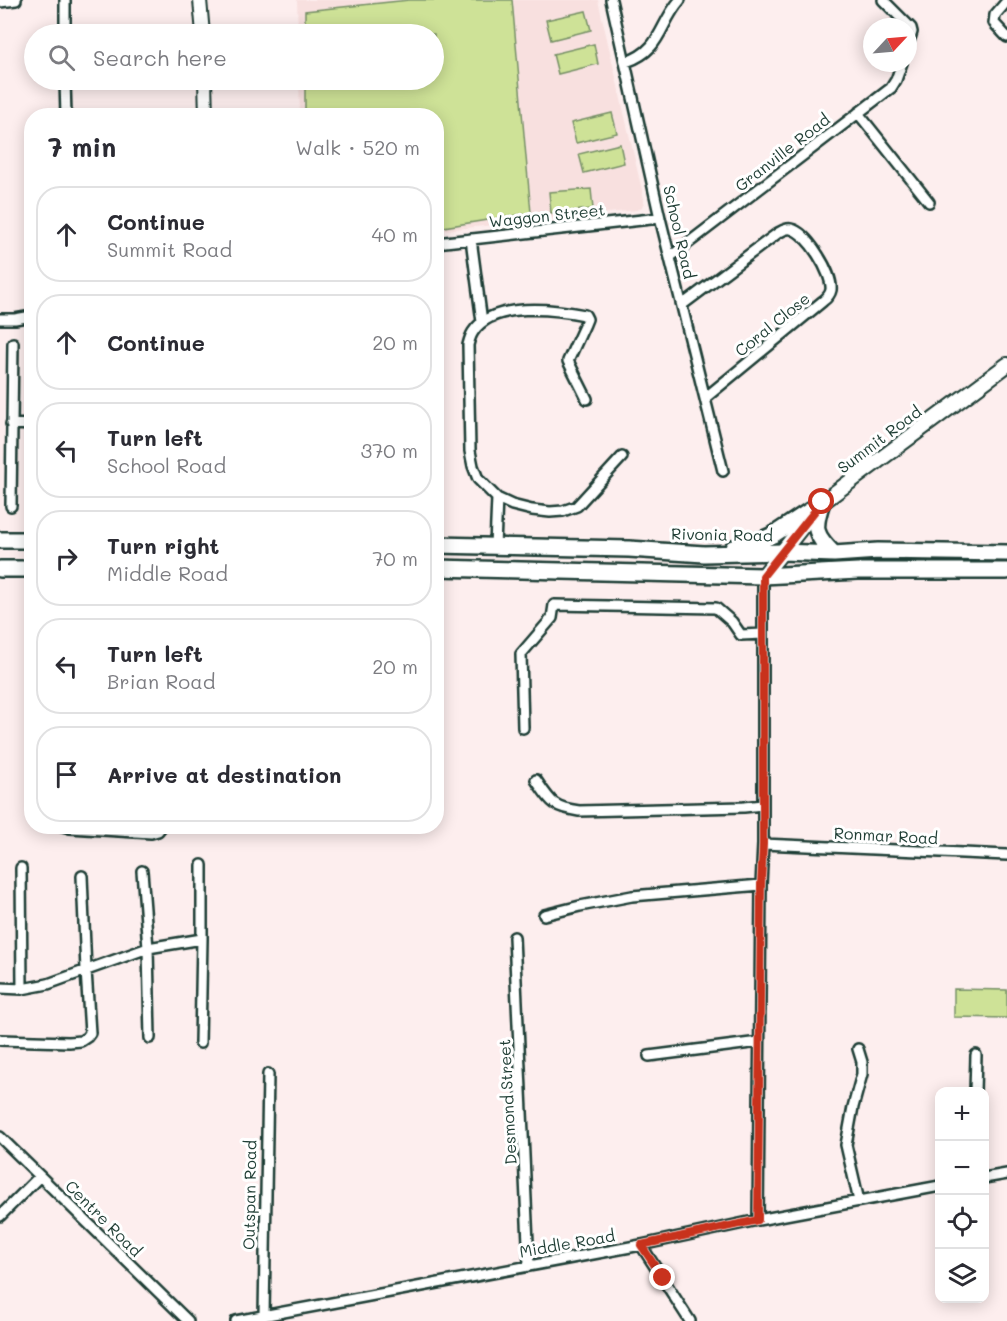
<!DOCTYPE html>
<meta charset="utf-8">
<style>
:root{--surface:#fff;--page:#f2f2f3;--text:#2b2b33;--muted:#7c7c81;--line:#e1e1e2}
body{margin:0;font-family:Mali,sans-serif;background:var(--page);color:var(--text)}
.controls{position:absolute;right:18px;bottom:18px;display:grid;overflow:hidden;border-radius:12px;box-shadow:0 3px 15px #0003}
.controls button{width:54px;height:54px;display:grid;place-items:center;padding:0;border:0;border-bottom:2px solid var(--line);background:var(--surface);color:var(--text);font:30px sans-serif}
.compass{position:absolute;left:863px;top:18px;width:54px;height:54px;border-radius:50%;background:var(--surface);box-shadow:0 3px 15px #0003;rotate:64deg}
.stop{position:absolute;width:18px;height:18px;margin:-14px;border:4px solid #c8321e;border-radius:50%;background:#fff}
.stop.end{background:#c8321e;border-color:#fff;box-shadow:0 2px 6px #0008}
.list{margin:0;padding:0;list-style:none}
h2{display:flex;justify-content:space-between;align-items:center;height:78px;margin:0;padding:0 24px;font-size:26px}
h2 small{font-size:20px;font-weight:400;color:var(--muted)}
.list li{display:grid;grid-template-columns:39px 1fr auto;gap:18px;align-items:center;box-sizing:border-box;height:96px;margin:0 12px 12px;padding:0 12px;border:2px solid var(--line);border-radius:24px}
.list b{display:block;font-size:22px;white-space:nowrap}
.list p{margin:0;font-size:20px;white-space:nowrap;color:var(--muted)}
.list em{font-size:20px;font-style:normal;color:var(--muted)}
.icon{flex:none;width:33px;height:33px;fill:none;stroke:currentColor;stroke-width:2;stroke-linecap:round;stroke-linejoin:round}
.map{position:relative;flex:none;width:1007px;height:1321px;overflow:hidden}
.search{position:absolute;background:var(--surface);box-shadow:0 3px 15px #0003;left:24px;top:24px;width:420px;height:66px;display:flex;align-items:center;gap:15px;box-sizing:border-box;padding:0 21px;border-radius:33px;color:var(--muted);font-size:22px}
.panel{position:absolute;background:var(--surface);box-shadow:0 3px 15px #0003;left:24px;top:108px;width:420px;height:726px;border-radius:24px}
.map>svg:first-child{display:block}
.built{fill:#f8e0df}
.green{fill:#cee297;stroke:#769066;stroke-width:1.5}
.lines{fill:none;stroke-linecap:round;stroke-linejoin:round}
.minor-casing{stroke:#1f3d34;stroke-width:14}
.tertiary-casing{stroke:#1f3d34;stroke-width:16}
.secondary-casing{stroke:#1f3d34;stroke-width:18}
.primary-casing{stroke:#1f3d34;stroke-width:20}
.minor{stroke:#fff;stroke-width:9}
.tertiary{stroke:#fff;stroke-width:12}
.secondary{stroke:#fff;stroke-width:14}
.primary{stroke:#fff;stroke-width:15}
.route{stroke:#c8321e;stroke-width:8}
.labels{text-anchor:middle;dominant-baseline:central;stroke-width:6;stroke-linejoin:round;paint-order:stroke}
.street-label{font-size:16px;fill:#1f3d34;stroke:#fff}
</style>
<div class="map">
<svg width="1007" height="1321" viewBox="0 0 1007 1321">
<rect width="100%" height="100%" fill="#fdeeee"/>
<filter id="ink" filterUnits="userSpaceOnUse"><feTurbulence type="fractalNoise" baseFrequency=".0167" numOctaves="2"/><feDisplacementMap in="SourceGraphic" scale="12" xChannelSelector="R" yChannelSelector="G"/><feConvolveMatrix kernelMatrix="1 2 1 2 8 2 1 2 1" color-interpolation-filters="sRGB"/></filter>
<g filter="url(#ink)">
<path class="built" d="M 297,0 L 598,0 L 644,199 L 644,203 L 641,208 L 637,210 L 437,231 L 436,116 L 300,115 L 299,80 L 434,80 L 434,34 L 298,34 Z"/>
<path class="green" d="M 409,0 L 512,0 L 531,213 L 437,228 L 436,116 L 305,115 L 305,80 L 434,80 L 434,34 L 305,34 L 305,11 Z
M 586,11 L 591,30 L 551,40 L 546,20 Z
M 594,44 L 598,64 L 558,74 L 553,54 Z
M 612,113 L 617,133 L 576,143 L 571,123 Z
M 620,144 L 624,163 L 584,173 L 579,154 Z
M 591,189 L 593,209 L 551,213 L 549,192 Z
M 954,989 L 1007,990 L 1007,1018 L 954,1017 Z"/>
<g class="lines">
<g class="minor-casing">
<path id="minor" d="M 65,0 L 65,34
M 611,0 L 660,218 L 723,471
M 883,0 L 911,28 L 912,32 L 908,45
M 1007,1 L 995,15 L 994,23 L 1007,37
M 0,2 L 16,0
M 626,62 C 662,50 659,24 680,0
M 65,80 L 66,116
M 858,113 L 929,202
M 471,239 L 482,322
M 436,243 L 660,218
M 670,257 L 891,88 L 896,80 L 902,63
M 682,305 L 778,233 C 782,231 786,228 791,229 C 807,232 833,274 831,290 C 830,295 827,298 823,301 L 705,398
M 0,319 L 15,319 L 32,316
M 587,399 L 568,361 L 585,324 L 587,319 L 585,315 C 555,309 493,301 473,332 C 471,335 469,341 468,345 L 470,451 L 473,466 L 478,479 L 497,498 L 512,505 L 532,510 L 550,512 L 563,511 L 577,506 L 622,457
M 11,424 L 32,425
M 11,506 L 13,343
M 495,546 L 497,498
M 523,728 L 521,654 L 552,618 L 554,605 L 716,608 L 732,622 L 741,635 L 763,634
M 536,780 C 551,802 552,807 579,811 L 744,807 L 762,805
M 63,826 L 70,828 L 151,833 L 158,831 L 162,826
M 763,844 L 1007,855
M 21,868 L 22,989
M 142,871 L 148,948 L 150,1038
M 544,915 L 580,906 L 632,896 L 761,885
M 514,937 L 529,1265
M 202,939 L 202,865
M 0,988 L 22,989 L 48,984 L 148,948 L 202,939 L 200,1043
M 0,1040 L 69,1042 L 81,1041 L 87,1037 L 90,1033 L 86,970 L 82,876
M 858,1049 L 862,1062 L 862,1074 L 853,1107 L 846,1145 L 859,1201
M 649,1056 L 759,1042
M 975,1092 L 976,1055
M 0,1137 L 188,1321
M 984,1178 L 1007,1174
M 0,1216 L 40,1176
M 758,1220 L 761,885 L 763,844 L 763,576
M 641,1245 L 690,1321
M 264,1315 L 268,1074
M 236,1321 L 641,1245 L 758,1220 L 940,1186"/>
</g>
<g class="tertiary-casing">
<path id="tertiary" d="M 200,0 L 203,34
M 205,80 L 206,116"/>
</g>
<g class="secondary-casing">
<path id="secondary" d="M 763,576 L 820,504 L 1007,365"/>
</g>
<g class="primary-casing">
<path id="primary" d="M 822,502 C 813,529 814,534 834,554
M 0,540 L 32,540
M 436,545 L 629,549 L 704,554 L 782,552 L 834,554 L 878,551 L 1007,553
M 733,548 L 764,539 L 773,535 L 820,504
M 436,568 L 763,576 L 858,571 L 1007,571
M 0,569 L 32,569"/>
</g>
<use href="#minor" class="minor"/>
<use href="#tertiary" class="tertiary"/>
<use href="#secondary" class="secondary"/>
<use href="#primary" class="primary"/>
</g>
</g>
<g class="lines" filter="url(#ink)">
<path class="route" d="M 663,1278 L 641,1245 L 758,1220 L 761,885 L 763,844 L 763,576 L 822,502"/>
</g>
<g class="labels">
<g class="street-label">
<text transform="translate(782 152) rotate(-38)">Granville Road</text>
<text transform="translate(547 215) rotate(-6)">Waggon Street</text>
<text transform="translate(680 232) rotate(77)">School Road</text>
<text transform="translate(772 324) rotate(-39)">Coral Close</text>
<text transform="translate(879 439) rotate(-37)">Summit Road</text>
<text transform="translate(722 534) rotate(1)">Rivonia Road</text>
<text transform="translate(886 835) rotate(3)">Ronmar Road</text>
<text transform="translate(507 1102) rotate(-93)">Desmond Street</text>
<text transform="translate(249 1195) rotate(-89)">Outspan Road</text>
<text transform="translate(104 1218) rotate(45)">Centre Road</text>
<text transform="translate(567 1243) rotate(-10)">Middle Road</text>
</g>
</g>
</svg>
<div class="controls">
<button>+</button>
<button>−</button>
<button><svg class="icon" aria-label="locate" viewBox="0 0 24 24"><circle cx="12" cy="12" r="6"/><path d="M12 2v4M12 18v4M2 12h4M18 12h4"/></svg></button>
<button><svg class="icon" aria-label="layers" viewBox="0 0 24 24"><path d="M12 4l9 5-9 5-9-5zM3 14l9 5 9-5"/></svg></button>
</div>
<svg class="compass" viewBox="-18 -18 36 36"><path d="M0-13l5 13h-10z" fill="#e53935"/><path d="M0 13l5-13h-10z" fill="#7c7c81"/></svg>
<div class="stop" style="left:822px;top:502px"></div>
<div class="stop end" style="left:663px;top:1278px"></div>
<div class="search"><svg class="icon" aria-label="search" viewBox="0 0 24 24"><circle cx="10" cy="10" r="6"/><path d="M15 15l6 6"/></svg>Search here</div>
<section class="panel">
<h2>7 min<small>Walk · 520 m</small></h2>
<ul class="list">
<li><svg class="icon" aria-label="ahead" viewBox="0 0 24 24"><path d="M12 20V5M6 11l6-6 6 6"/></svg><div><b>Continue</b><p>Summit Road</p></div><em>40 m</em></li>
<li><svg class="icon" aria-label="ahead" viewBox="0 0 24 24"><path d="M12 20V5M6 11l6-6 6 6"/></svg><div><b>Continue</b></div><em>20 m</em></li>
<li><svg class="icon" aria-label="left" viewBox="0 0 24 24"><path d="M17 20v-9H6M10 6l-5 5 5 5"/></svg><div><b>Turn left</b><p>School Road</p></div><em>370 m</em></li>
<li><svg class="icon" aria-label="right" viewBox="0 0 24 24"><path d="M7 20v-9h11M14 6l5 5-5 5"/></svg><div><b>Turn right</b><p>Middle Road</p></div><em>70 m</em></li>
<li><svg class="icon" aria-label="left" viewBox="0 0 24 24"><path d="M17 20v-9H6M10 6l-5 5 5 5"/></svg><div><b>Turn left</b><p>Brian Road</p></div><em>20 m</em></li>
<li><svg class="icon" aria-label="arrive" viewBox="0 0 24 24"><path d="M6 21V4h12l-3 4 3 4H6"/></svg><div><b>Arrive at destination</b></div></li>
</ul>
</section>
</div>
